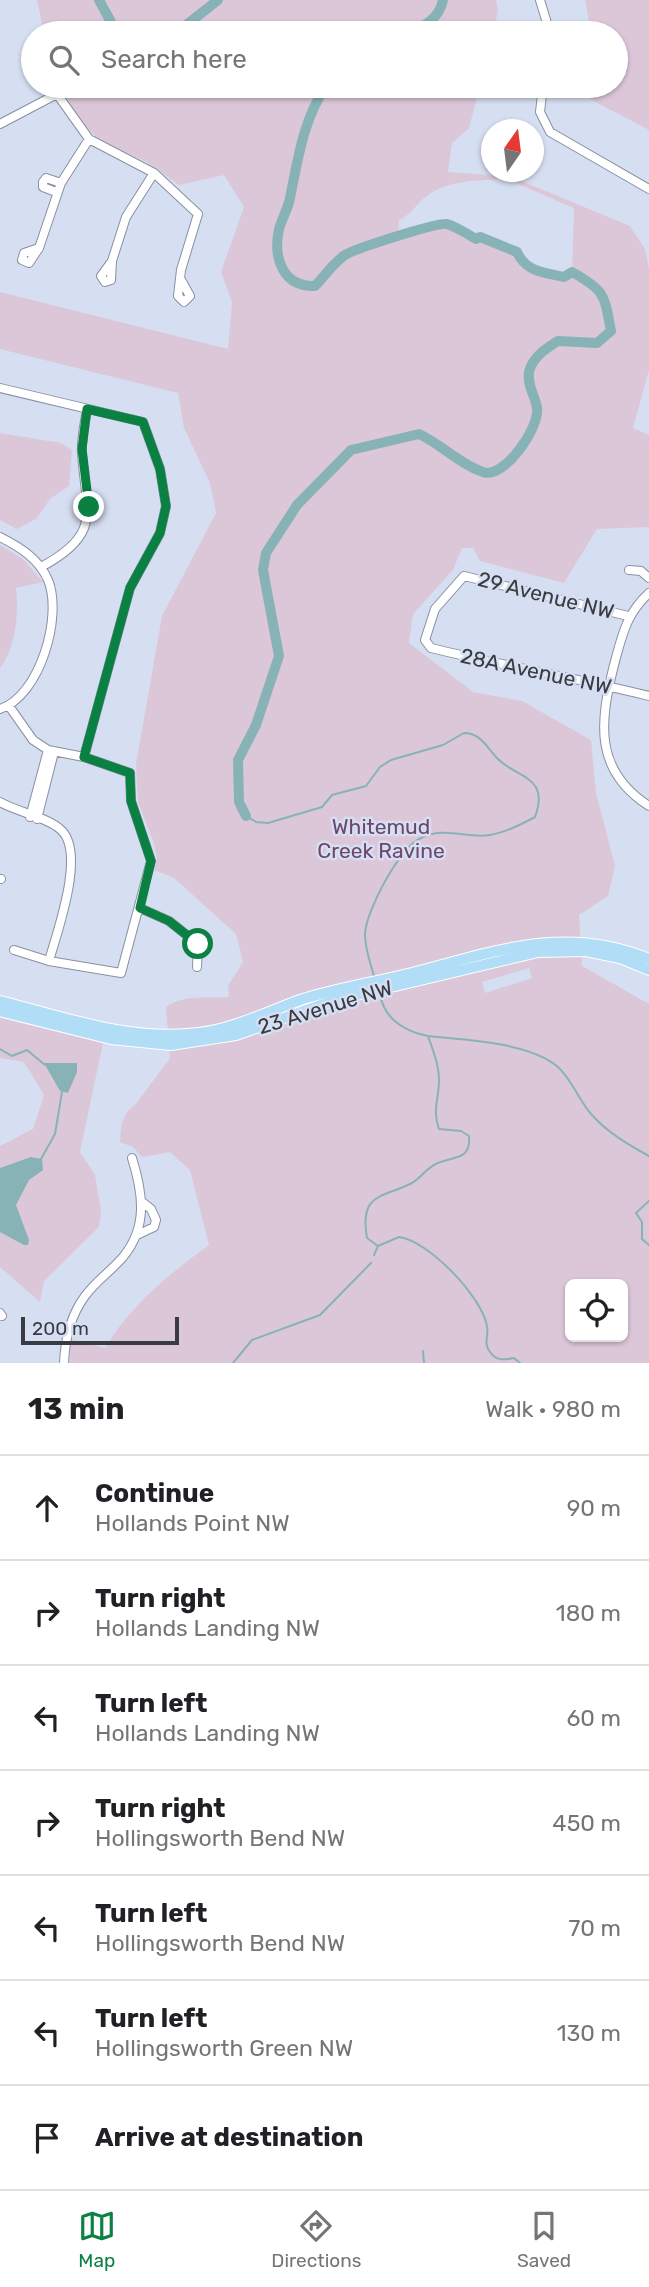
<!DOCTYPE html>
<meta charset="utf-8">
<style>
:root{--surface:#fff;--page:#f6f6f6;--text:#202124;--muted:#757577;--line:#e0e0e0;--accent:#0b8043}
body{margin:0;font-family:Rubik,sans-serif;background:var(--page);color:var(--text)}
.controls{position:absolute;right:21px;bottom:21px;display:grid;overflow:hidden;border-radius:10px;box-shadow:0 2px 5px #0004}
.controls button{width:63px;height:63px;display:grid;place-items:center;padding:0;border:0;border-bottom:2px solid var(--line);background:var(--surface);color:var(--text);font:35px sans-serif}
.compass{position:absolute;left:481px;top:119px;width:63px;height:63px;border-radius:50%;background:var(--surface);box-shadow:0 2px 5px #0004;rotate:14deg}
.scale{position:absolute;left:21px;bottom:18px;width:158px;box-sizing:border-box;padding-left:7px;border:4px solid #383b42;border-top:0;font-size:19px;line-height:24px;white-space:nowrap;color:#383b42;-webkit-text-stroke:5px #d6def2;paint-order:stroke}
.stop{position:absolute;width:21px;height:21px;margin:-16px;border:5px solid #0b8043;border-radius:50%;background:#fff}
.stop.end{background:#0b8043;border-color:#fff;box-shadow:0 2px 7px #0008}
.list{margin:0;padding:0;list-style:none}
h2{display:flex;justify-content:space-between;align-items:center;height:91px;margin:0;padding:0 28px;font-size:30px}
h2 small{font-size:23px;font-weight:400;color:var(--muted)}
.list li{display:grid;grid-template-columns:46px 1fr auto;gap:21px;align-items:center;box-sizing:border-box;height:105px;padding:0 28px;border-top:2px solid var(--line)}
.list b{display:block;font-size:26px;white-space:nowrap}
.list p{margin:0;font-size:23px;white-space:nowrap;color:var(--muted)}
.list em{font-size:23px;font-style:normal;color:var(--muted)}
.icon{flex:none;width:38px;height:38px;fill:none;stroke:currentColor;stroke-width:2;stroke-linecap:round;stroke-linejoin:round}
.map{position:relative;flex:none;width:649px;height:1363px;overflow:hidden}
.search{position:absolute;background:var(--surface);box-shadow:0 2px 5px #0004;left:21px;right:21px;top:21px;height:77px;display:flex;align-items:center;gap:18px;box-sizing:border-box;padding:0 24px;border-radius:38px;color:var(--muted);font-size:26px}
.sheet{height:826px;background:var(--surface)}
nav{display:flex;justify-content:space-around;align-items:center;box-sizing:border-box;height:98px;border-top:2px solid var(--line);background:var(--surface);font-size:19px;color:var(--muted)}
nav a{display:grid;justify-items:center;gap:4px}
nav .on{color:var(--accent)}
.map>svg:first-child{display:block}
.green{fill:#dcc7d9;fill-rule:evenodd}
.water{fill:#87b3b7}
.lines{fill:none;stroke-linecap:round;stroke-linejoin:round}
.stream{stroke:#87b3b7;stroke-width:2}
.river{stroke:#87b3b7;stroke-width:10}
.minor-casing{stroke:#8890a1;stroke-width:10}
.major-casing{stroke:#fff;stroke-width:12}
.minor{stroke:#fff;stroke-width:8}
.major{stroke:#b1ddf7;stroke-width:10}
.route{stroke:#0b8043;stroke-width:9}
.labels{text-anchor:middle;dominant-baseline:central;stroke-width:5;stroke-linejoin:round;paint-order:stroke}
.street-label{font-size:21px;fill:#383b42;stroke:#d6def2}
.park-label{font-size:21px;fill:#6e466b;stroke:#d6def2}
</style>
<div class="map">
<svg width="649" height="1363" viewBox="0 0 649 1363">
<rect width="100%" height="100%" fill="#d6def2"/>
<path class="green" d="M 37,0 L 496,0 L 498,11 L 493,33 L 44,33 Z
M 585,0 L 649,0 L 649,130 L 590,99 L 592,86 L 616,86 L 616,33 L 591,33 Z
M 61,86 L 480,86 L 469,128 L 452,143 L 448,172 L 512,177 L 630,226 L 645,249 L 649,269 L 649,370 L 633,428 L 649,435 L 649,527 L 597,529 L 564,583 L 480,561 L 473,548 L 462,548 L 453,570 L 413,614 L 409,643 L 473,692 L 522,701 L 591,740 L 596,793 L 615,866 L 608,896 L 579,915 L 582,966 L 649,1004 L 649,1363 L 70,1363 L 70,1339 L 105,1348 C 131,1305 168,1275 209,1245 L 190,1170 L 170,1152 L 142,1157 L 133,1147 L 120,1142 C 121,1126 122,1113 136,1104 L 170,1058 L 166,1007 C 184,994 207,998 229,997 L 228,986 L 243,962 L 236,934 L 174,878 L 154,870 L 157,858 L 154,843 L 138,802 L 136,764 L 162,616 L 216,513 L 210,483 L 184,428 L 178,393 L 0,349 L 0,292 L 228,349 L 232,302 L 221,272 L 244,207 L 224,175 L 179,185 L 147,162 L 101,141 L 80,122 L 64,92 L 54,88 ZM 506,179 L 574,208 L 572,272 L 564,277 C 543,272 527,272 517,252 L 480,237 L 476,238 C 433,218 440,226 398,237 L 399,220 C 413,214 415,204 427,196 C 449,179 479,181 506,179 ZM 529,968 L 532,978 L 485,993 L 482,982 ZM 570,1284 L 623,1284 L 623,1337 L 570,1337 Z
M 0,433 L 61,443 L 72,450 L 69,486 L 50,499 L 36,519 L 17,529 L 0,520 Z
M 0,545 L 23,559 L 43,582 L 16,588 C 19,614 16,647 0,668 Z
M 0,1018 L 103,1043 L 80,1152 L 95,1175 L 101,1211 L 99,1227 L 44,1281 L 40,1302 L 0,1267 L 0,1146 L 33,1129 L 44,1095 L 24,1062 L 0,1058 Z"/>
<path class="water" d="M 44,1063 L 77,1063 L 77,1072 L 68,1093 L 60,1091 Z
M 31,1157 L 42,1159 L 43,1170 L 29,1180 L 16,1205 L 29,1240 L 28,1245 L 24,1245 L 0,1232 L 0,1168 Z"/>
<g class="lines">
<path class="stream" d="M 246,816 L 256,822 L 268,823 L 322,807 L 332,795 L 366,786 L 380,767 L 391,760 L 443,745 L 464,733 C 481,733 487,748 498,759 C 518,779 550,776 535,817 C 522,824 505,833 490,835 C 468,839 443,826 421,838 C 399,848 366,911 365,934 C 365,949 370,962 374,976
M 380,995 C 385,1020 404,1031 428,1036 C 433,1051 439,1064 439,1080 C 439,1099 432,1110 439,1129 L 461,1131 L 469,1136 C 471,1160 455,1156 438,1163 C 427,1167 421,1178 412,1183 C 383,1198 359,1192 367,1238 L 378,1246 L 399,1237 C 429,1241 482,1297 487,1326 C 489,1336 483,1343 490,1352 C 496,1361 505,1360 514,1358 L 520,1363
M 428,1036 C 465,1040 529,1042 558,1067 C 573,1081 579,1101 592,1115 C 608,1133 629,1145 649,1156
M 0,1049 L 12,1056 L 27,1050 L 45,1065
M 41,1159 L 55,1134 L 62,1092
M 649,1201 L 636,1213 L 642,1222 L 642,1239 L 649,1245
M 374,1255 L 378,1246
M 423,1351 L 424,1363
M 233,1363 L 252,1340 L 320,1315 L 371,1263"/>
<path class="river" d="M 99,0 L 111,22 L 112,33
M 176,33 L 218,0
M 405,33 C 423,27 439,20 443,0
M 246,816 L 239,802 L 238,760 L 256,725 L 279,656 L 263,570 L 266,553 L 297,505 L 351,450 L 419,434 C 441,444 459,464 483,472 C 504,480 540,427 537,408 C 535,395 527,386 529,372 C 532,357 547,348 558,341 L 597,343 L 611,331 C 604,295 606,291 572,272 L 564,277 C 543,272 526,272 517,252 L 480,237 L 476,239 C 467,234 457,227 447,224 C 438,222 354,249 345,255 C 333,263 325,276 315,286 C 282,287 273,257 279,229 C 282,218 288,209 290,198 C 298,159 303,120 326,86"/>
<g class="minor-casing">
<path id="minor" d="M 540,0 L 550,33
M 543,86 L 540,112 L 550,132 L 649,189
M 0,124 L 57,94 L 89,139 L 154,173 L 198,214 L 181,270 L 178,296 L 184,302 L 190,296 L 180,278
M 56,192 L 43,187 L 43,182 L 46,178 L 61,183
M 39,248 L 24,253 L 22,260 L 29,263 L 39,248 L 61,183 L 89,139
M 112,261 L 111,280 L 105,282 L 101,276 L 112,261 L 126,217 L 154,173
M 0,388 L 143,422 L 160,469 L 166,506 L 160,533 L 130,588 L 84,757
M 0,537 C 20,547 39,559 48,580 C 63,616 40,696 0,709
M 41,567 C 103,534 86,512 82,453 C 81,439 85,423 87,409
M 629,570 L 641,571 L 649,578
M 649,593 C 626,614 622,636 614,665 C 600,721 593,770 649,806
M 628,616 L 464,576 L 435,609 L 425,640 L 431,648 C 504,666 577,678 649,696
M 9,706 L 33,740 L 48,750 L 84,757 L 130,773 L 131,801 L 151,861 L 121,973 L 49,961 L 14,950
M 0,802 C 17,812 47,817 60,829 C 87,851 57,932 49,961
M 30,817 L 48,750
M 37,819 L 54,752
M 0,879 L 1,879
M 140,908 L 169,921 L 198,944 L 197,967
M 137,1235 L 154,1227 L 156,1220 L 151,1209 L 142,1202
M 0,1313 L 2,1316
M 64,1363 C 65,1339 71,1315 85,1296 C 96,1281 111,1271 123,1257 C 148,1227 143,1193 132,1158"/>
</g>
<g class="major-casing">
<path id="major" d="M 0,1001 C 64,1017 131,1042 198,1033 C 234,1029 269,1011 303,999 C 339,988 376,982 412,973 C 495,952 564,924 649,959
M 0,1011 L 111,1039 L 171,1045 L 236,1035 L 332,1001 L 538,952 L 586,951 L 620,958 L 649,970"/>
</g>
<use href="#minor" class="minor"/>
<use href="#major" class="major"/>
</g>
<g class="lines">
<path class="route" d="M 89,507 L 82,449 L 87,409 L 143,422 L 160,469 L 166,506 L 160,533 L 130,588 L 84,757 L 130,773 L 131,801 L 151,861 L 140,908 L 169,921 L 198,944"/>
</g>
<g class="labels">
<g class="street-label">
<text transform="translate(546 595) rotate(14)">29 Avenue NW</text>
<text transform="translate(536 671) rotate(12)">28A Avenue NW</text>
<text transform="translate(325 1007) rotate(-17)">23 Avenue NW</text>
</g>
<g class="park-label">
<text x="381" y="826">Whitemud<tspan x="381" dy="24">Creek Ravine</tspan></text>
</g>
</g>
</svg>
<div class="controls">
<button><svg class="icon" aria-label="locate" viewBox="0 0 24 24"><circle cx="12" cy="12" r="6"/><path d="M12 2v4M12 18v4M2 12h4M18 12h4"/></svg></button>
</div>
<svg class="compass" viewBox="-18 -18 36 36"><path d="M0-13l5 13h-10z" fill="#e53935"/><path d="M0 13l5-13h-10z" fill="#757577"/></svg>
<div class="scale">200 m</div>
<div class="stop" style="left:198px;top:944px"></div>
<div class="stop end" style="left:89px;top:507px"></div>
<div class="search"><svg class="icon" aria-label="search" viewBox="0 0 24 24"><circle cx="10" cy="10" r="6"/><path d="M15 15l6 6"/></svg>Search here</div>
</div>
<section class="sheet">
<h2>13 min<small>Walk · 980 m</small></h2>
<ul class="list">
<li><svg class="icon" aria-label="ahead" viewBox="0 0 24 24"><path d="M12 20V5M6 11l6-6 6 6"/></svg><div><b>Continue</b><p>Hollands Point NW</p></div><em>90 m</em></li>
<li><svg class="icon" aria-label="right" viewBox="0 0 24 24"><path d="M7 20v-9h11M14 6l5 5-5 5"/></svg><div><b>Turn right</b><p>Hollands Landing NW</p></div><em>180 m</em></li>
<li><svg class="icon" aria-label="left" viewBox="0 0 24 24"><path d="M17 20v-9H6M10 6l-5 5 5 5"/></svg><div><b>Turn left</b><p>Hollands Landing NW</p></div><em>60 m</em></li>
<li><svg class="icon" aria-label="right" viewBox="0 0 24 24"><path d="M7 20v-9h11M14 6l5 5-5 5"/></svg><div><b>Turn right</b><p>Hollingsworth Bend NW</p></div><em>450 m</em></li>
<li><svg class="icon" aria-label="left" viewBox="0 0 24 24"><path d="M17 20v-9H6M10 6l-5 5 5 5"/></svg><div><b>Turn left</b><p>Hollingsworth Bend NW</p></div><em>70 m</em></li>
<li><svg class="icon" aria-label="left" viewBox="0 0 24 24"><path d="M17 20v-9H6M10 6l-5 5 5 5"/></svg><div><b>Turn left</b><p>Hollingsworth Green NW</p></div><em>130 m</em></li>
<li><svg class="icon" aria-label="arrive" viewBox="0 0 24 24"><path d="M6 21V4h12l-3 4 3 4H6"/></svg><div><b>Arrive at destination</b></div></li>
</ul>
</section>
<nav>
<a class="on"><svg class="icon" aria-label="map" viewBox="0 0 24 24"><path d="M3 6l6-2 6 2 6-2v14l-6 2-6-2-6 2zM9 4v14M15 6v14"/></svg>Map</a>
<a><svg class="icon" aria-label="directions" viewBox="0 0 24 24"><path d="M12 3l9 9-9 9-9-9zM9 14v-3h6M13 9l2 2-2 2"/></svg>Directions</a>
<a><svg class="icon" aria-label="saved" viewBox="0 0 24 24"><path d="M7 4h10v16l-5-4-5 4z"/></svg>Saved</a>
</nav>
